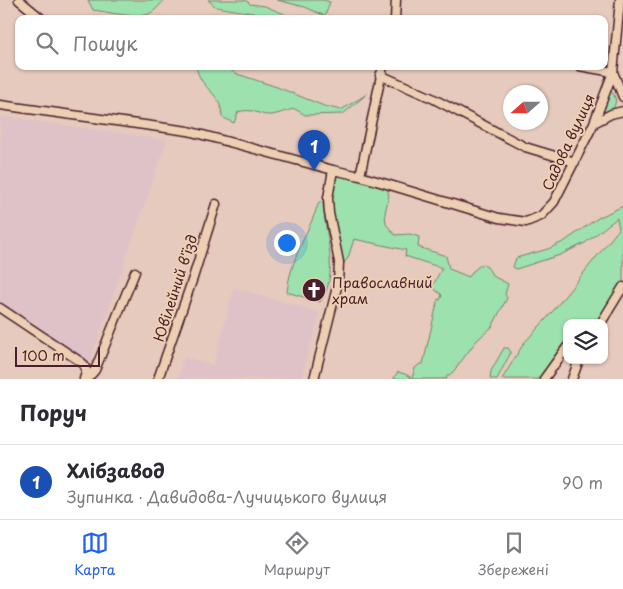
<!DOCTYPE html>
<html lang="uk">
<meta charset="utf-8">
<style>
:root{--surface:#fff;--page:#f7f7f7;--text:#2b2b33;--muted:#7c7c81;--line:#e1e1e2;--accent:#2563eb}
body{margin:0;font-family:"Playpen Sans",sans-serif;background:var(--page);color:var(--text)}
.controls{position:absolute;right:15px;bottom:15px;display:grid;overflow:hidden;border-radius:10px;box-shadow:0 1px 4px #0004}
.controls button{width:45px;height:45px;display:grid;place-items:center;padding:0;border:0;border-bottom:1px solid var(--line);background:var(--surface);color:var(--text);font:25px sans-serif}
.compass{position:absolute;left:503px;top:85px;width:45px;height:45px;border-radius:50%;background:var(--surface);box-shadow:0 1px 4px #0004;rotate:249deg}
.scale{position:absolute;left:15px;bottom:12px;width:85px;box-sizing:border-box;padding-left:5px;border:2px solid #4a1f2b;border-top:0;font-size:14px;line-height:18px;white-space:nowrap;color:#4a1f2b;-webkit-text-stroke:4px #edd0b4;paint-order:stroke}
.you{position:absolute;left:286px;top:242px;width:18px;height:18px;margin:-12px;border:4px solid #fff;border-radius:50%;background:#1a73e8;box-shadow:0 0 0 8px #1a73e833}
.badge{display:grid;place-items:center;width:32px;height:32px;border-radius:50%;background:var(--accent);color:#fff;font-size:16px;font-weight:700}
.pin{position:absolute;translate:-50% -41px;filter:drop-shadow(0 1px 2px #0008)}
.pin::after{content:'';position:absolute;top:26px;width:18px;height:15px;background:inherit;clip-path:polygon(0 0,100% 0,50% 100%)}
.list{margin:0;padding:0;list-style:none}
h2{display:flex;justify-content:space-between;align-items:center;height:65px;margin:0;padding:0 20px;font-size:21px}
h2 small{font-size:16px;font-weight:400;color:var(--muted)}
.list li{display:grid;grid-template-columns:32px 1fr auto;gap:15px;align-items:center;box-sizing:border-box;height:75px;padding:0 20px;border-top:1px solid var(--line)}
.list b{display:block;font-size:19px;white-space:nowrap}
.list p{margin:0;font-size:16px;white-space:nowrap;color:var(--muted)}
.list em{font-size:16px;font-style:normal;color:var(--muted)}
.icon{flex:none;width:28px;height:28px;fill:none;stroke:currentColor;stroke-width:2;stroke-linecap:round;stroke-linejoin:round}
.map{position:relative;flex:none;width:623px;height:379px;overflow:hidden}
.search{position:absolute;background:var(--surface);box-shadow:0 1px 4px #0004;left:15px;right:15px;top:15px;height:55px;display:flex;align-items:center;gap:12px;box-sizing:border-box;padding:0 18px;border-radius:10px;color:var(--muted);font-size:19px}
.sheet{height:140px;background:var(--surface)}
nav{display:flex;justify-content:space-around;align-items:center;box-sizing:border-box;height:70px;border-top:1px solid var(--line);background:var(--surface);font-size:14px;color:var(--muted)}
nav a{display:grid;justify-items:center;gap:2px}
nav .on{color:var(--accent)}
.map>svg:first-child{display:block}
.built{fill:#dec2c8}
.green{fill:#9de2ae;stroke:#74806c}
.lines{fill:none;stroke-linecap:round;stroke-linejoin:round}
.minor-casing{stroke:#4a1f2b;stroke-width:11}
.minor{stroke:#edd0b4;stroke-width:8}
.labels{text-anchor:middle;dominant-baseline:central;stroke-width:4;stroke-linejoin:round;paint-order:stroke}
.street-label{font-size:14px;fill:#4a1f2b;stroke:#edd0b4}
.poi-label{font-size:14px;fill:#4a1f2b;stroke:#edd0b4;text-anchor:start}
</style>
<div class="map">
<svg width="623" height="379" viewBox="0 0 623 379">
<rect width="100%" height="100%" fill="#e6cabd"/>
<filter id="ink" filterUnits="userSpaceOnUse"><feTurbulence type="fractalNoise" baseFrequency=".02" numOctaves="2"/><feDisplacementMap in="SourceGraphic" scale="10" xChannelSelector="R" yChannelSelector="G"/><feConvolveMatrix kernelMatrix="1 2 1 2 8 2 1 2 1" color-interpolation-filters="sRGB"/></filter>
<g filter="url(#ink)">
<path class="built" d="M 0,116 L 167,140 L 88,367 L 0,306 Z
M 234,288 L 320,312 L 301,379 L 178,379 L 184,357 L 213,365 Z"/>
<path class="green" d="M 88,0 L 164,0 C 160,5 155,11 149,14 C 135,19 108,12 93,10 Z
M 208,0 L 246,0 L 250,4 L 265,6 L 296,19 L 265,19 L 253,13 L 216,7 Z
M 277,0 L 323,0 L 330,2 L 325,16 L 305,7 Z
M 196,66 L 224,66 L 237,74 L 277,87 L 324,106 L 341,110 L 367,94 L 343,114 L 305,115 L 295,109 C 287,110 276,115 271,115 C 258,116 254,107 238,112 L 234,123 L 222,117 C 222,91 201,92 196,66 Z
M 611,91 C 621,101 613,115 599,113 L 607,92 Z
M 333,170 L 385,183 L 389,195 L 385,213 L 386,224 L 395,235 L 410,234 L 419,237 L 418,247 L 446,256 L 449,269 L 469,277 L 473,271 L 482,264 L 487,267 L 493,276 L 508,284 L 505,294 L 507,298 L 492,327 L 477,340 L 453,372 L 446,377 L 447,379 L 394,379 L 394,377 L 398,372 L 405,374 L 412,378 L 415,368 L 420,364 L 423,364 L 438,299 L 440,300 L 442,295 L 432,287 L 442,268 L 405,256 L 406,250 L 354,239 L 348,258 L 343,264 L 333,315 L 339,262 L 329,214 Z
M 319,202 L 322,202 L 323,204 C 325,234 340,276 320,302 L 287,292 C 290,260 309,232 319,202 Z
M 623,206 L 623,284 L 599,323 L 567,323 L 567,349 L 542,379 L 502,379 L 524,343 L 548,317 L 619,229 L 617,218 L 585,243 L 560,255 L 516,269 L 513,267 L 516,258 L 548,249 L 565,241 L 598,218 Z
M 504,348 L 508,348 L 511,352 L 497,379 L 490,379 L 491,371 Z"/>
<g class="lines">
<g class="minor-casing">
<path id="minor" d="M 19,0 L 42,19
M 395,19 L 396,0
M 579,66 L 613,72 L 623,97
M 380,75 L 432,98 L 525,147 L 575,162
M 0,105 L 188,131 L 333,170 L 360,176 L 499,218 L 526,222 L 541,216 L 554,202 L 594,123 L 613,72 L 620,0
M 594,123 L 611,114 L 623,111
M 360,176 L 383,66
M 0,308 L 81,362 C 87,368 87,371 84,379
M 601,323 L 623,287
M 87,379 L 95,370 L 135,272
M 158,379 L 193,278 L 216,204
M 314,379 L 338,283 L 339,262 L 329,213 L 328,198 L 333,170
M 544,379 L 567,347
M 572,379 L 579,360"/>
</g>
<use href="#minor" class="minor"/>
</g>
</g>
<defs>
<g id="church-disc" transform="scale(1.25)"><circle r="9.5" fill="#4a1f2b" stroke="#edd0b4"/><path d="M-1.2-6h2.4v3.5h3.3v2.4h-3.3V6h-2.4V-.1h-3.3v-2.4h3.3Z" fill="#fff"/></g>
</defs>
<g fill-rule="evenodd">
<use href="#church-disc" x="314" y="290"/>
</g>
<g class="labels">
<g class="street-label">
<text transform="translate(568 142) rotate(-65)">Садова вулиця</text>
<text transform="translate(175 288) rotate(-72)">Ювілейний в'їзд</text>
</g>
<g class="poi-label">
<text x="332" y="282">Православний<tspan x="332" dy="16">храм</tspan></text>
</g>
</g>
</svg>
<div class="controls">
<button><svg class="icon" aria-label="layers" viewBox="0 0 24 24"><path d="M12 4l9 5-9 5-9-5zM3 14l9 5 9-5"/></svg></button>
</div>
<svg class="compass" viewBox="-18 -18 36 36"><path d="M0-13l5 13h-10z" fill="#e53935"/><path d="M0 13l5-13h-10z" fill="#7c7c81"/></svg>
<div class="scale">100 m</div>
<div class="you"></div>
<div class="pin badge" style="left:314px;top:171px;background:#1a4fb4">1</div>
<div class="search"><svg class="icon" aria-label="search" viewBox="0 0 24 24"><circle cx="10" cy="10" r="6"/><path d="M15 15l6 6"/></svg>Пошук</div>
</div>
<section class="sheet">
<h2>Поруч<small></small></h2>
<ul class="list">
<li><span class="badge" style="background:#1a4fb4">1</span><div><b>Хлібзавод</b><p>Зупинка · Давидова-Лучицького вулиця</p></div><em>90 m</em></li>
</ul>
</section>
<nav>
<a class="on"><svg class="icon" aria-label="map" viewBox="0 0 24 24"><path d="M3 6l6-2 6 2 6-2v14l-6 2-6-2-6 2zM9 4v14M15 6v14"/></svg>Карта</a>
<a><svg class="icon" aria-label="directions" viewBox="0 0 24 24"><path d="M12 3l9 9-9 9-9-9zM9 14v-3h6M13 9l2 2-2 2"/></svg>Маршрут</a>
<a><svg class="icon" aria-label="saved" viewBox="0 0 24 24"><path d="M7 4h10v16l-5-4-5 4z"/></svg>Збережені</a>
</nav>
